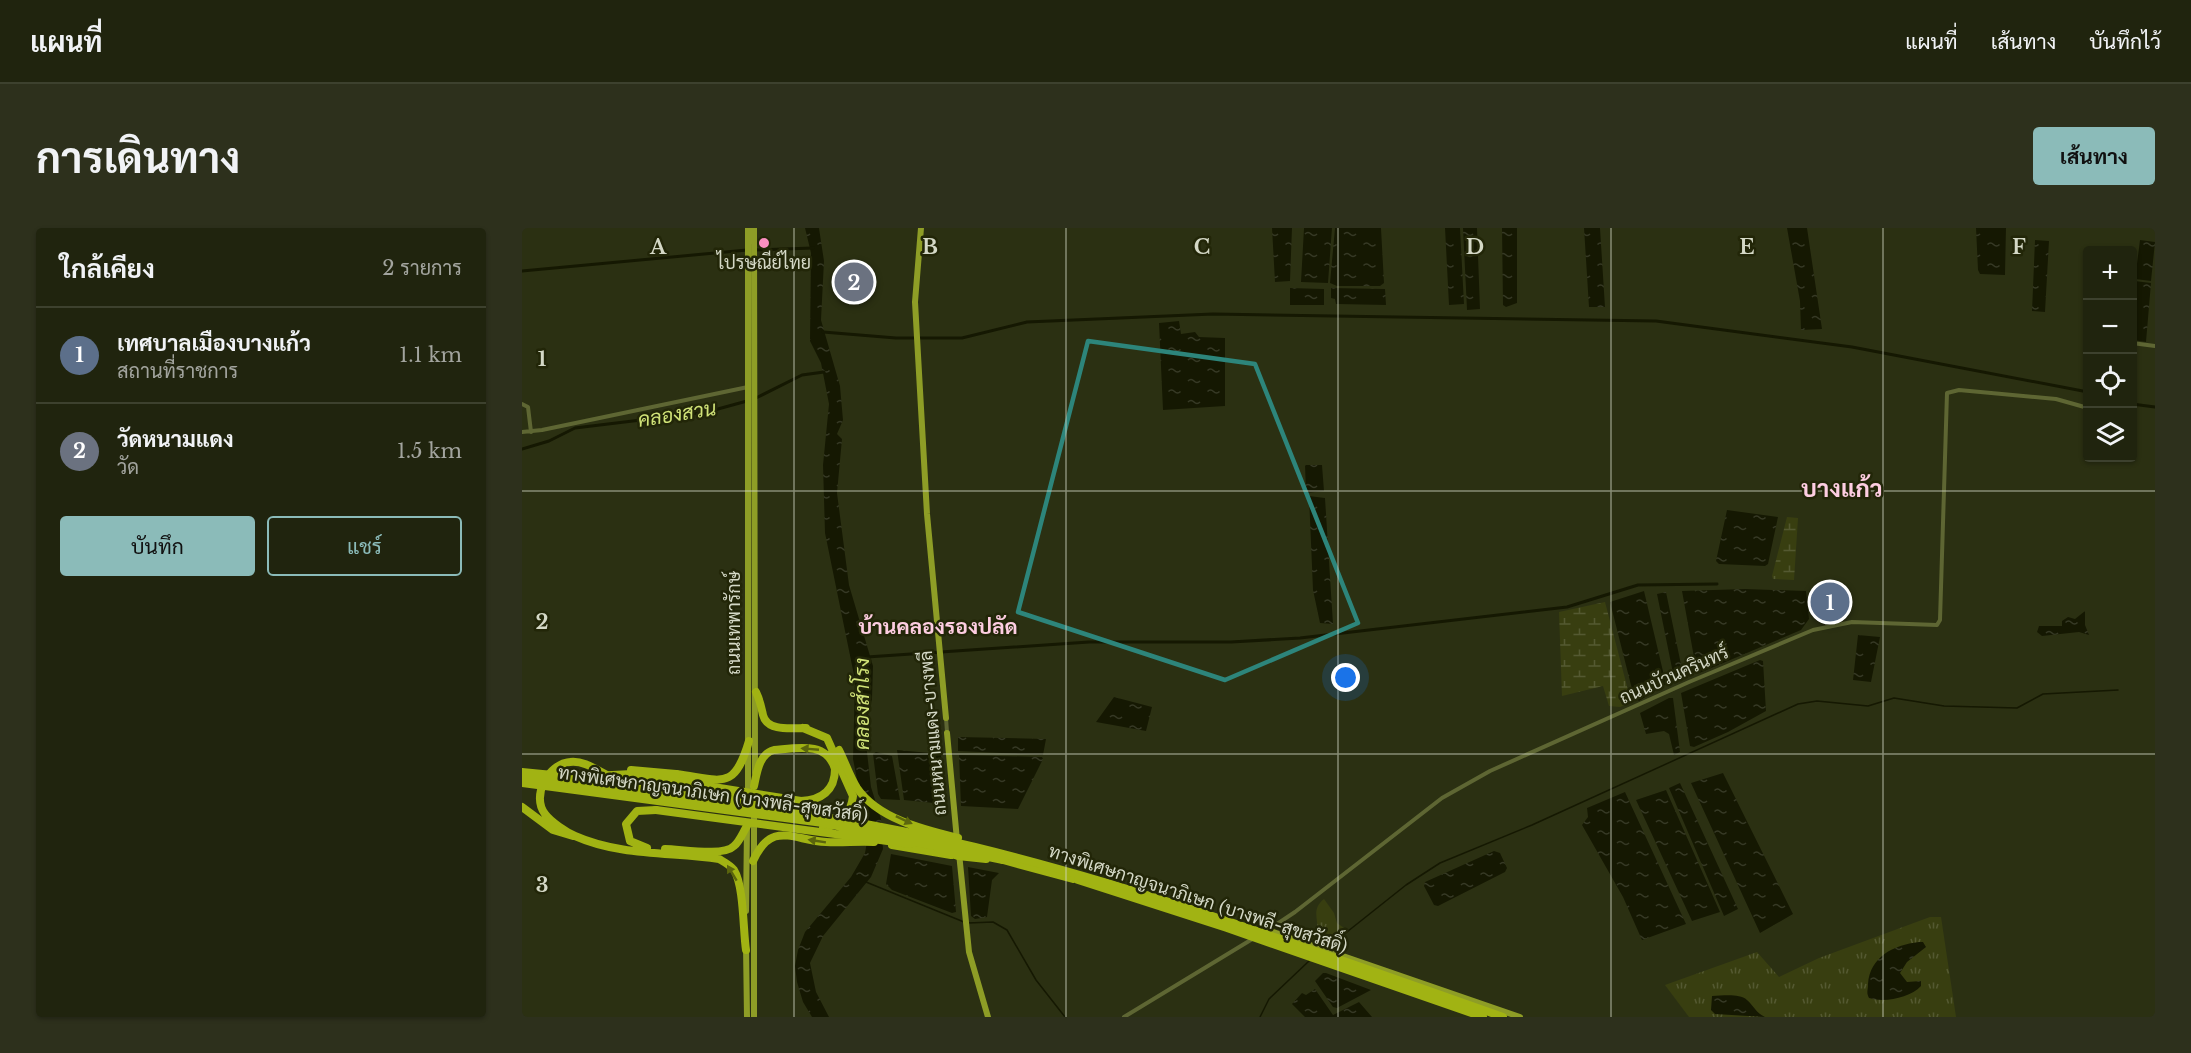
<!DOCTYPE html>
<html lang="th">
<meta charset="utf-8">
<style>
:root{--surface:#20240e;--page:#2d301c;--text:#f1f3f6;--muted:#a2a49e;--line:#3d412e;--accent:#8bbbb9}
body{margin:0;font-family:"Libre Baskerville",Sarabun,serif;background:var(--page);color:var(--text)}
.controls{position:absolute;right:18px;top:18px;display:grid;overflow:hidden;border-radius:6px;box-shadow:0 2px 4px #0004}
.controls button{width:54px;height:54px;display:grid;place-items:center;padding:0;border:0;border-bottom:2px solid var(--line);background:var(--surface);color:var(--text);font:30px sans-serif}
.you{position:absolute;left:824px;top:450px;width:21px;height:21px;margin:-15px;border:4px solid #fff;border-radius:50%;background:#1a73e8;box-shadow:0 0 0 9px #1a73e833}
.badge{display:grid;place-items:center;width:39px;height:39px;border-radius:50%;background:var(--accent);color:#fff;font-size:20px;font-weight:700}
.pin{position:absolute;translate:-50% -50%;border:3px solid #fff;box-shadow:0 2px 6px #0006}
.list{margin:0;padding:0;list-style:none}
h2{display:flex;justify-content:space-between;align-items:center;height:78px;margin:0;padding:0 24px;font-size:26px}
h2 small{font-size:20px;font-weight:400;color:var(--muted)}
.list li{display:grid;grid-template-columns:39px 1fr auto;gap:18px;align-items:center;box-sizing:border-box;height:96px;padding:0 24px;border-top:2px solid var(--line)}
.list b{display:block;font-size:22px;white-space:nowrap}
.list p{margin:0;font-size:20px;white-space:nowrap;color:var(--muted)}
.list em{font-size:20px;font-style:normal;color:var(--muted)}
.actions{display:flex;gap:12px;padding:18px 24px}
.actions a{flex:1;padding:14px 0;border:2px solid var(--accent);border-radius:6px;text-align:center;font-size:21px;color:var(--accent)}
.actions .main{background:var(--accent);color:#111}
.icon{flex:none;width:33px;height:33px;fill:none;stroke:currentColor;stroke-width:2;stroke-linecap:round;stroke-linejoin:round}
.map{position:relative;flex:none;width:1633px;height:789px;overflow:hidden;border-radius:6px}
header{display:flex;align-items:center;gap:36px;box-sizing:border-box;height:84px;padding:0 30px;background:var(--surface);border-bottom:2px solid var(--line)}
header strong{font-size:28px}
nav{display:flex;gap:33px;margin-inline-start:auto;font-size:21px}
.intro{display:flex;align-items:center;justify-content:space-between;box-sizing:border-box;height:144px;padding:0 36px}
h1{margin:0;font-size:42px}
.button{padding:15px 27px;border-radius:6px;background:var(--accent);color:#111;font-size:21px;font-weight:700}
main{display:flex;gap:36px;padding:0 36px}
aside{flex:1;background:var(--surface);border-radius:6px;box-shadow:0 2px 4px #0004}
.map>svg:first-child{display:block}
.grass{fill:url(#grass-tufts)}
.wetland{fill:url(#wetland-marsh)}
.water{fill:url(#water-ripples)}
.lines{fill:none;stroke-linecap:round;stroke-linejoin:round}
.stream{stroke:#151802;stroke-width:1.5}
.canal{stroke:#151802;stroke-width:3}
.minor{stroke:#5e6633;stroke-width:4}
.major{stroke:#8e9d26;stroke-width:6}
.highway{stroke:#a1b313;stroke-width:8}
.highway-bridge{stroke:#a1b313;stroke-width:8}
.oneway{fill:#5b650d}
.marked{fill:none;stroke:#2d857b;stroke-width:4.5;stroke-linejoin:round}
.grid{fill:none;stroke:#d4d8c6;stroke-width:1.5;stroke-opacity:0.55}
.poi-dot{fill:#fc8fc1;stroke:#222608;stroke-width:2}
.labels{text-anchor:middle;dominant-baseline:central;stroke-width:5;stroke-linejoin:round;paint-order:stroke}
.poi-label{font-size:18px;fill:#d4d8c6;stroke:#222608}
.street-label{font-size:18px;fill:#d4d8c6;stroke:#222608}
.water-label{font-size:20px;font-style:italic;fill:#d1e378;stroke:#222608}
.quarter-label{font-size:21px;font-weight:bold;fill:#fdcde1;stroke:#222608}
.district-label{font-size:24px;font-weight:bold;fill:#fdcde1;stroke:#222608}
.grid-label{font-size:20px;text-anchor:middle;font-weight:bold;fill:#d4d8c6;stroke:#222608;stroke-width:5;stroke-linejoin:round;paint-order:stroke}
</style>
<header>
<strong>แผนที่</strong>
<nav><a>แผนที่</a><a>เส้นทาง</a><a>บันทึกไว้</a></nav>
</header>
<div class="intro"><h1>การเดินทาง</h1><a class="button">เส้นทาง</a></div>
<main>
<aside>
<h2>ใกล้เคียง<small>2 รายการ</small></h2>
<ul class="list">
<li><span class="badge" style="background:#5c6f8a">1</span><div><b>เทศบาลเมืองบางแก้ว</b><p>สถานที่ราชการ</p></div><em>1.1 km</em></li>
<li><span class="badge" style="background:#6b7280">2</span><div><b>วัดหนามแดง</b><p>วัด</p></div><em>1.5 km</em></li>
</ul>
<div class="actions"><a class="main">บันทึก</a><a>แชร์</a></div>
</aside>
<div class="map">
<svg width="1633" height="789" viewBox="0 0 1633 789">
<defs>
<pattern id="grass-tufts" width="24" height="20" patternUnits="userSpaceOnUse" patternTransform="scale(1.5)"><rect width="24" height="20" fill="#383e10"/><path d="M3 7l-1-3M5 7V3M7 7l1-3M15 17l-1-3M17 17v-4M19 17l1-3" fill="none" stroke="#545931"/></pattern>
<pattern id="wetland-marsh" width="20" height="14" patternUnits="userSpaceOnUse" patternTransform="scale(1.5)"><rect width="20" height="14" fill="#383e10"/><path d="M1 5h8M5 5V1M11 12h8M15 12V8" fill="none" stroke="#545931"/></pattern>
<pattern id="water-ripples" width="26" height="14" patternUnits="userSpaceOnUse" patternTransform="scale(1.5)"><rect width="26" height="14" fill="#151802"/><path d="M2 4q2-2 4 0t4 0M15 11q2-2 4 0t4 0" fill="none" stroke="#363925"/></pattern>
</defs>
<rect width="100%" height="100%" fill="#2b3012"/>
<path class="grass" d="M 802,671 L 812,685 L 815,695 L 822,700 L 815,708 L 804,714 L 795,706 C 798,693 788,682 802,671 Z
M 1408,689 L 1419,689 L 1434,789 L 1167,789 L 1143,757 L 1235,724 L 1257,749 L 1297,730 Z"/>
<path class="wetland" d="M 1265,289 L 1276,290 L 1272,352 L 1251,351 L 1250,348 Z
M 1083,374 L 1107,466 L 1107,475 L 1098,479 L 1087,478 L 1081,458 L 1040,468 L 1037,384 Z"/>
<path class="water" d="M 283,0 L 297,0 L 302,33 L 299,92 L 318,158 L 321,192 L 315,206 L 320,211 L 315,265 L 327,357 L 351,438 L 350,471 L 344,494 L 345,524 L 349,559 L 359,591 L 361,621 L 349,649 L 301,708 L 288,735 L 294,764 L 307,789 L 290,789 L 281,774 L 275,754 L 273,738 L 276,722 L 283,704 L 329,649 L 343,625 L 346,608 L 331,531 L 333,452 L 303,305 L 301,237 L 307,176 L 299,135 L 288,113 L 289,25 Z
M 750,0 L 770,0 L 768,53 L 753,54 Z
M 782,0 L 810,0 L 806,55 L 779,54 Z
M 813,0 L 859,0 L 862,55 L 858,58 L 815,58 L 808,55 Z
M 923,0 L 938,0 L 942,76 L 927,77 Z
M 941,0 L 955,0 L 958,81 L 945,82 Z
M 980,0 L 995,0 L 995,75 L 984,79 L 981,77 Z
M 1062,0 L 1078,0 L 1083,79 L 1067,79 Z
M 1265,0 L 1285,0 L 1300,101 L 1279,102 L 1278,73 Z
M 1454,0 L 1484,0 L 1483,47 L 1458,46 L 1456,42 Z
M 1513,12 L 1527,13 L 1523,84 L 1510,83 Z
M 1618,12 L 1633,14 L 1629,53 L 1613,51 Z
M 1613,53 L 1629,55 L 1624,114 L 1611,112 Z
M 768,60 L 802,61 L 802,77 L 768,77 Z
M 809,60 L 863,61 L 864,77 L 814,76 L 813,71 L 809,70 Z
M 657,93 L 659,106 L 673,104 L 677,109 L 703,110 L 703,178 L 641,182 L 637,95 Z
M 783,237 L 800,237 L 802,263 L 784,265 Z
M 787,268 L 803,270 L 811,396 L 798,395 L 791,362 Z
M 1205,282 L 1256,289 L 1246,336 L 1243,338 L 1197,336 L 1194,333 Z
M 1223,361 L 1284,363 L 1287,391 L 1279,402 L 1175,446 L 1160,363 Z
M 1122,363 L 1144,456 L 1117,473 L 1112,469 L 1088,374 Z
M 1144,364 L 1162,451 L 1153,455 L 1135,366 Z
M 1563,383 L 1563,397 L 1567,407 L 1557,404 L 1520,408 L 1515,404 L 1517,398 L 1540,398 L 1540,393 L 1546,389 L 1553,391 Z
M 1336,407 L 1358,409 L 1349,454 L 1331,452 Z
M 1238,432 L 1241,433 L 1244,483 L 1206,504 L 1172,519 L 1168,518 L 1159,465 Z
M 592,469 L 630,479 L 624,503 L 574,494 Z
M 1147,470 L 1151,470 L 1158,524 L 1152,527 L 1147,506 L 1142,503 L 1124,506 L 1118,485 Z
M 436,509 L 524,511 L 521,527 L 436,523 Z
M 375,522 L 419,526 L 422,576 L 382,572 Z
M 354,524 L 370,528 L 378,572 L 359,571 L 356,566 L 351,526 Z
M 437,527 L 520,529 L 521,531 L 496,581 L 439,578 Z
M 1201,545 L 1271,686 L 1238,705 L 1169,555 Z
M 1158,555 L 1216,681 L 1202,688 L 1147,560 Z
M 1144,562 L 1198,684 L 1170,693 L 1114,572 Z
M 1103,564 L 1164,696 L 1120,712 L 1101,669 L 1060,597 L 1066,589 L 1065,580 Z
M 972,623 L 978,625 L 985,640 L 983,644 L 916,678 L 912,677 L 902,658 L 903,654 Z
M 369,626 L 430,638 L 434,684 L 430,685 L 370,662 L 364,656 Z
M 446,639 L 477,645 L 470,652 L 465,689 L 453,691 L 449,688 Z
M 1397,714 L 1401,714 L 1404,719 L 1385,734 L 1378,745 L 1385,754 L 1399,753 L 1399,758 C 1388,770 1362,775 1347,770 C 1344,764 1346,763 1346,756 C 1348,729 1371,717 1397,714 Z
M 801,745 L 804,745 L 849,762 L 815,780 L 811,779 L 793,753 Z
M 793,761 L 811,787 L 837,774 L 850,789 L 783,789 L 770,776 L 780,765 L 784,767 Z
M 1190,768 C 1200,768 1217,765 1225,772 C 1232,778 1234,785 1243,789 L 1193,786 L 1189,782 Z"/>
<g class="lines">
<path class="stream" d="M 344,654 L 442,694
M 446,695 L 471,694 L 485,702 L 514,752 L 543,789
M 806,719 L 884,657 L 918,635 L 1010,597 L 1276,476 L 1295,473 L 1346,478 L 1372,470 L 1422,478 L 1495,480 L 1521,466 L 1596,462
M 738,789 L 747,771 L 787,733"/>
<path class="canal" d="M 232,22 L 291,20
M 0,43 L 225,22
M 301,104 L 374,110 L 440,110 L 505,94 L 691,86 L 1134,93 L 1330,119 L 1566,164
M 234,170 L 280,147 L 302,144
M 1610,176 L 1633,179
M 0,221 L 27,213 L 53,200 L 185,184 L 225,173
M 345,429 L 567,414 L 709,414 L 778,410 L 1045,379 L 1116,357 L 1195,356"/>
<path class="minor" d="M 1610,115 L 1633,118
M 0,176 L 6,179 L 9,204
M 0,204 L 20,202 L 226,159
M 424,490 L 425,504
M 746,702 L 773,684 L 920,570 L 968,543 L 1167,454 L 1291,402 L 1330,394 L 1415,397 L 1418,392 L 1425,165 L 1437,162 L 1534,171 L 1566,180
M 602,789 L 732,710"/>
<path class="major" d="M 226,0 L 226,566
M 232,0 L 233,545
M 399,0 L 393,74 L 405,286 L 424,490
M 425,505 L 435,612
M 437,625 L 447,724 L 466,789
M 224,683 L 225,598
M 745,702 L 998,789
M 224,718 L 225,789
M 232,789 L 232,574"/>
<path class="highway" d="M 234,464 C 238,472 239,478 241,487 C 245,504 270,500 284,500
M 281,500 L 305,510 L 331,568 C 329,587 319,597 301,600
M 154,546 C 200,552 212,564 227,513
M 121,557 C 112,555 103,554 94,551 C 79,546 65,532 48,534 C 26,536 9,568 23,586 C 29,594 44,604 53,608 C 98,628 149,624 197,631 C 202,634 208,637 212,642 C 222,658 221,702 224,722
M 232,558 C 235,544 237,526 252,522 C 275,520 305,513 313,541
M 0,579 L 31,602 L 51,608
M 370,617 L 429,627
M 125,620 L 108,613 L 104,596 L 115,583 L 134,582
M 143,621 C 159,621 201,629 212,618 C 218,613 221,604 225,598
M 481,632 L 551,651
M 231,633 C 250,592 270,612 304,614 C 320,615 336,613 352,614"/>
<path class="highway-bridge" d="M 317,522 C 323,534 328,549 335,560 C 356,591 403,602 436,610
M 109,542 L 154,546
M 0,544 L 51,549 L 110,546 L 279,573 C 299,572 313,563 313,541
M 0,549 C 152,567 304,583 453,619 C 633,663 807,728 981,789
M 0,555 L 301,595 L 481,632
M 121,557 L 236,573
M 134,582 L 388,616
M 418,622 L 436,628 L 464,631
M 556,652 L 705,700 L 961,789"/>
</g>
<defs><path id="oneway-solid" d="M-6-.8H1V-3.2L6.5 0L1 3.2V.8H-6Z" transform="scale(1.5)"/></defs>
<g class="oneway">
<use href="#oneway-solid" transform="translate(288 521) rotate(-175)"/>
<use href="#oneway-solid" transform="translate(382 592) rotate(25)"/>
<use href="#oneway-solid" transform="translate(295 613) rotate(-171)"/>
<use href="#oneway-solid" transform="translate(210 645) rotate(-121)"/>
</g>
<path class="marked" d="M 566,113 L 733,136 L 836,395 L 703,452 L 496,384 Z"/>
<path class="grid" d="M 272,0 L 272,789M 544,0 L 544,789M 816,0 L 816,789M 1089,0 L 1089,789M 1361,0 L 1361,789M 0,263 L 1633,263M 0,526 L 1633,526"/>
<circle class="poi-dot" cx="242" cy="15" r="6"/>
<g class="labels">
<g class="poi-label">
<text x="242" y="35">ไปรษณีย์ไทย</text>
</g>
<g class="street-label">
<text transform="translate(212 395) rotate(-90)">ถนนเทพารักษ์</text>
<text transform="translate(1152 447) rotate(-24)">ถนนบัวนครินทร์</text>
<text transform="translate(411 505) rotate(-95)">ถนนหนามแดง-บางพลี</text>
<text transform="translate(191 566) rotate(8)">ทางพิเศษกาญจนาภิเษก (บางพลี-สุขสวัสดิ์)</text>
<text transform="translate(676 671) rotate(18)">ทางพิเศษกาญจนาภิเษก (บางพลี-สุขสวัสดิ์)</text>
</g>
<g class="water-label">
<text transform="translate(155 186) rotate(-9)">คลองสวน</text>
<text transform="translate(340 476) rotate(-90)">คลองสำโรง</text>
</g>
<g class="quarter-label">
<text x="416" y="399">บ้านคลองรองปลัด</text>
</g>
<g class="district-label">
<text x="1320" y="260">บางแก้ว</text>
</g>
</g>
<g class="grid-label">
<text x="136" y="26">A</text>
<text x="408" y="26">B</text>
<text x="680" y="26">C</text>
<text x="953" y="26">D</text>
<text x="1225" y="26">E</text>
<text x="1497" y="26">F</text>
<text x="20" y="138">1</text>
<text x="20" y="401">2</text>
<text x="20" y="664">3</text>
</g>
</svg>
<div class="controls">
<button>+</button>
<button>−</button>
<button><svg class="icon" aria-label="locate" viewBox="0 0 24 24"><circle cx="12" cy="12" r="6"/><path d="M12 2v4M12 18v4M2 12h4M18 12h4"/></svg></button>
<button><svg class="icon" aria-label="layers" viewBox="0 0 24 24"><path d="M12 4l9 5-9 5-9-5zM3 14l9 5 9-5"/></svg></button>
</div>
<div class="you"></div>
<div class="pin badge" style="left:1308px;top:374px;background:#5c6f8a">1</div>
<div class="pin badge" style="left:332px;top:54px;background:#6b7280">2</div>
</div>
</main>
